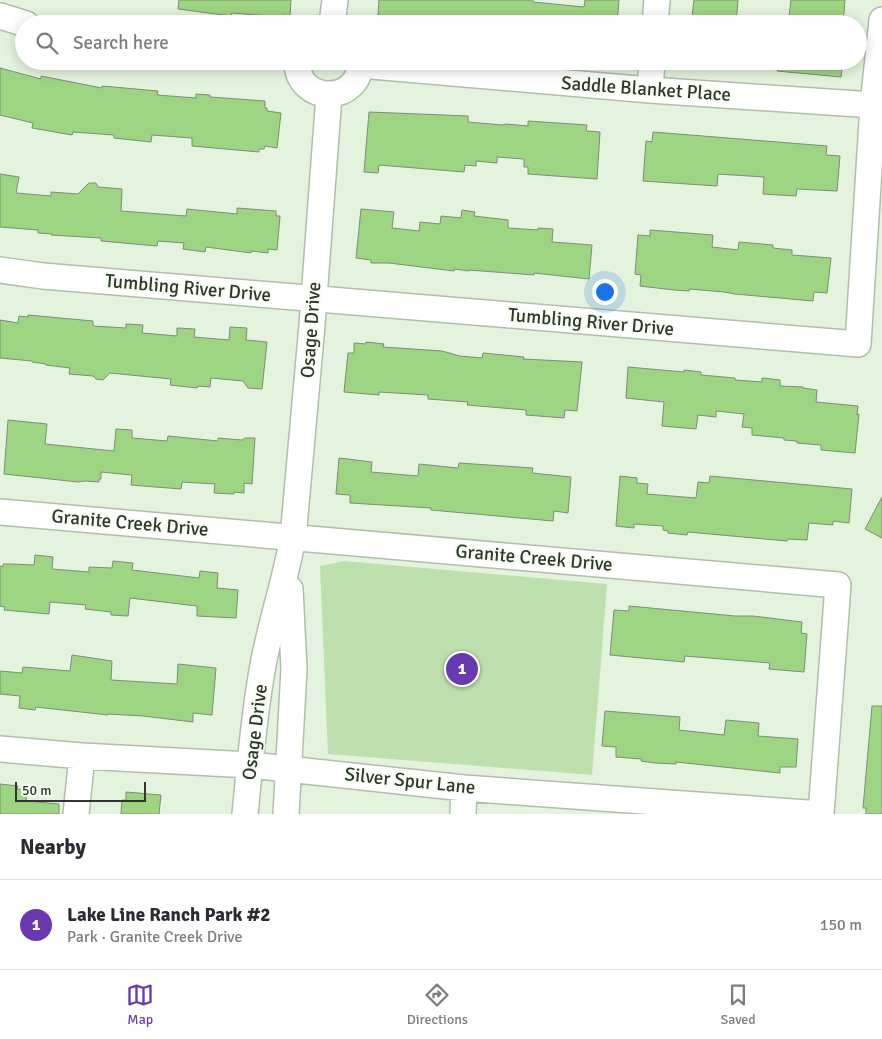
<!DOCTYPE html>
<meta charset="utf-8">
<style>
:root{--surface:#fff;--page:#f7f7f7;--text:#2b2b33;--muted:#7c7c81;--line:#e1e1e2;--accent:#6839b1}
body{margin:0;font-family:Signika,sans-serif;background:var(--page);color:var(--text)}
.scale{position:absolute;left:15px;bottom:12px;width:131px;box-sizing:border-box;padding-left:5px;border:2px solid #30362e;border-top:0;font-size:14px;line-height:18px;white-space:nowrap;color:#30362e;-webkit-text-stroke:4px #f5fef1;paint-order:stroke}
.you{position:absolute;left:604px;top:291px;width:18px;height:18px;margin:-12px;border:4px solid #fff;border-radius:50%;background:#1a73e8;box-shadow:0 0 0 8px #1a73e833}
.badge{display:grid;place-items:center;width:32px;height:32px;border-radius:50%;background:var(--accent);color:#fff;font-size:16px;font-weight:700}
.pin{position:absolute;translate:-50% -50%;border:2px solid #fff;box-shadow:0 1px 5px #0006}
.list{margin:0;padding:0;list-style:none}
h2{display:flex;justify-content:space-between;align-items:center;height:65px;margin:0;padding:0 20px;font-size:21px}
h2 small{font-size:16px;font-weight:400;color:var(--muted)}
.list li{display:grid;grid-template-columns:32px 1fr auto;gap:15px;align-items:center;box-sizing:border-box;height:90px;padding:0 20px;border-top:1px solid var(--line)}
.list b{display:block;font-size:19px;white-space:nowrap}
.list p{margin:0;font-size:16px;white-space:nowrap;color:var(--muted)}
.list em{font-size:16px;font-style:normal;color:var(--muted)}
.icon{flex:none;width:28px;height:28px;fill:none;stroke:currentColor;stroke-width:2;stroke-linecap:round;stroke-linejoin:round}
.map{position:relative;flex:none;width:882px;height:814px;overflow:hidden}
.search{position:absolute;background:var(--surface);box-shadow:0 2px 12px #0003;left:15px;right:15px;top:15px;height:55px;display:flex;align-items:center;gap:12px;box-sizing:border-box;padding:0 18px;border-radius:28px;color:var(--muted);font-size:19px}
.sheet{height:155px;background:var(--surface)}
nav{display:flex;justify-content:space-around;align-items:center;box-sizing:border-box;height:70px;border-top:1px solid var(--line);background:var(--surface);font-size:14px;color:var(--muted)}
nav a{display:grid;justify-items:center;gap:2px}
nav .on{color:var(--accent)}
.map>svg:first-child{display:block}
.green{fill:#bee0ae}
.building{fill:#9ed582;stroke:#7e8c78}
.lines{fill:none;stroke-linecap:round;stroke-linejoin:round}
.minor-casing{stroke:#b1bfaa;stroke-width:28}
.minor{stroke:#fff;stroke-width:25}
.labels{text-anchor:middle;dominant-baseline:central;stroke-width:4;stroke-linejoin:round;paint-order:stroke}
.street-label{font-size:19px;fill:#30362e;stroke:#f5fef1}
</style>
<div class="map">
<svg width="882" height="814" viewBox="0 0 882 814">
<rect width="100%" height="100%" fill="#e4f3dd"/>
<path class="green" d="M 344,561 L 607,584 L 592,775 L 328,754 L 320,566 Z"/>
<path class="building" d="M 179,0 L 291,0 L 290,16 L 282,15 L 282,17 L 232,13 L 231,16 L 178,9 Z
M 379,0 L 533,0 L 533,2 L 584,7 L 585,0 L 619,0 L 617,24 L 387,24 L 388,16 L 378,15 Z
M 694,0 L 738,0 L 736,24 L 691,24 Z
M 791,0 L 845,0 L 843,24 L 788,24 Z
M 777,61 L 843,61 L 841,77 L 777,71 Z
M 0,68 L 41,79 L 41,76 L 102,88 L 102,86 L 158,91 L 157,95 L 196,98 L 196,94 L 210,95 L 210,97 L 265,101 L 265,108 L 267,108 L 267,111 L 281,113 L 277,148 L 265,146 L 264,149 L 259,149 L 259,152 L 192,146 L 192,138 L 152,135 L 151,142 L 114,138 L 114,135 L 73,132 L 72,135 L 32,128 L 33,123 L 0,115 Z
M 369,112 L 468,116 L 468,122 L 502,125 L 506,124 L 528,126 L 528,121 L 587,125 L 586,131 L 600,132 L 597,179 L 528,174 L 528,167 L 524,167 L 524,159 L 497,157 L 497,163 L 476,161 L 476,166 L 465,165 L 464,172 L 379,165 L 378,173 L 364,172 Z
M 653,132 L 827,146 L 826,155 L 840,156 L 837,191 L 797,189 L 796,196 L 763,194 L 764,177 L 718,174 L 717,186 L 643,181 L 646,141 L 652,142 Z
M 0,174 L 19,177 L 16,193 L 51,196 L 51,192 L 78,194 L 89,183 L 96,183 L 98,187 L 122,189 L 121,211 L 186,216 L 187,209 L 237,214 L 237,208 L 276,211 L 276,216 L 280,216 L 277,250 L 268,249 L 268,253 L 251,251 L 251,253 L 206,247 L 205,252 L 183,249 L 184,243 L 158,241 L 157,246 L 101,241 L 101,238 L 51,235 L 52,234 L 38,233 L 38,230 L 0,227 Z
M 361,209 L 394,212 L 392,228 L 419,231 L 420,222 L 440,224 L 441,216 L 461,218 L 462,210 L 475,212 L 474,216 L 508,220 L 508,228 L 538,230 L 538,228 L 553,229 L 552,242 L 592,245 L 589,279 L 534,273 L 534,275 L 469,270 L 469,271 L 454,269 L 454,271 L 389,263 L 371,263 L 371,260 L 356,258 Z
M 650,230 L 713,235 L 712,247 L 738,250 L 739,242 L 773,245 L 773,248 L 792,250 L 792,255 L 831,258 L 827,293 L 814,292 L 813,301 L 735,294 L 724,292 L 689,289 L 689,291 L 674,290 L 640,286 L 641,275 L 635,274 L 638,235 L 650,236 Z
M 28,315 L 93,321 L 93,326 L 126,328 L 126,324 L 143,325 L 142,333 L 177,336 L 177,328 L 195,329 L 194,337 L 229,340 L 230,327 L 247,328 L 246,340 L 267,342 L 262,389 L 248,388 L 243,381 L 211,378 L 210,387 L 198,386 L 197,388 L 170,385 L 171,379 L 110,373 L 103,380 L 96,379 L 93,376 L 69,374 L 70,368 L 46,365 L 46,364 L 32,362 L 32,361 L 0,358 L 0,320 L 18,323 L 19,316 L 28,317 Z
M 366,342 L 384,344 L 383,347 L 442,351 L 460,356 L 482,358 L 483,353 L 524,357 L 523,359 L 582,362 L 577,411 L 565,410 L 564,418 L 526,415 L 526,410 L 467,405 L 468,402 L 428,399 L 428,395 L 379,392 L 379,395 L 344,392 L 348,353 L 354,353 L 354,343 L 366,344 Z
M 628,367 L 684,372 L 684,370 L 701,372 L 701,375 L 735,378 L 735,380 L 762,382 L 762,378 L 780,380 L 780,386 L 803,387 L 803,388 L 817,390 L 816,402 L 858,406 L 857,415 L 859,414 L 855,453 L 821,450 L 821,445 L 797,443 L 797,441 L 784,440 L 784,438 L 752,435 L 752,428 L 742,427 L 744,414 L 716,411 L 716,417 L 698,415 L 696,429 L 662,426 L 664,402 L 626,398 Z
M 8,420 L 47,424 L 45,444 L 114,451 L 116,429 L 132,430 L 132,438 L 167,441 L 168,436 L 218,441 L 218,438 L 242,440 L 245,438 L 255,438 L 252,484 L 244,483 L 244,493 L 234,492 L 234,494 L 214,493 L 215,484 L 182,482 L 181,489 L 131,485 L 132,475 L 101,472 L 101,479 L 99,479 L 99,482 L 86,481 L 78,482 L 4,474 Z
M 339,458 L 372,462 L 371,472 L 418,476 L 419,464 L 458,468 L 459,463 L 533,468 L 532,473 L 571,477 L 568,513 L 554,511 L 553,521 L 431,510 L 431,508 L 350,503 L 350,495 L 336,494 Z
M 620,476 L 637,478 L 637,483 L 648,484 L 647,494 L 696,498 L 698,482 L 709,483 L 710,476 L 852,489 L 849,523 L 833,521 L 833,525 L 809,523 L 807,540 L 788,539 L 787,541 L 688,532 L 687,535 L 668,533 L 668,531 L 663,530 L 663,526 L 634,524 L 634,528 L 616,526 Z
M 882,497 L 882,538 L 865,529 Z
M 35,555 L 53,557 L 52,569 L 89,572 L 89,567 L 112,568 L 113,561 L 133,563 L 132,570 L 199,578 L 200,571 L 218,573 L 217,588 L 238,590 L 236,618 L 197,616 L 197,606 L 130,598 L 128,616 L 111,615 L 111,612 L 85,609 L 86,605 L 50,602 L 49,614 L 4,610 L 5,607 L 0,606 L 0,566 L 3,567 L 3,564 L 11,564 L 34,565 Z
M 629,606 L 735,616 L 753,616 L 802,622 L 801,633 L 807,634 L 804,672 L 769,669 L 770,663 L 685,656 L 684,662 L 610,655 L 614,610 L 629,611 Z
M 72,655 L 112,661 L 111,680 L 177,684 L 178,664 L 216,668 L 212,715 L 193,713 L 193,722 L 143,716 L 108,714 L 108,715 L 36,707 L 35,710 L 19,708 L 20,696 L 0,694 L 0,671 L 22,673 L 23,667 L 70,671 Z
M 872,706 L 882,706 L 882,814 L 866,814 L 866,808 L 863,808 Z
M 605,711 L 680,717 L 679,730 L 724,735 L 726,720 L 759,723 L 758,736 L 798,739 L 796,767 L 780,767 L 780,773 L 676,762 L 676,764 L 655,763 L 641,761 L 642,759 L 616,757 L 616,747 L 602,746 Z
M 0,784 L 18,786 L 17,789 L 27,790 L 26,801 L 59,804 L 59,814 L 0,814 Z
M 126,792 L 161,795 L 159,814 L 121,814 L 122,800 L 126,800 Z"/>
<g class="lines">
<g class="minor-casing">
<path id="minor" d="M 0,16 L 26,24
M 332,24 L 335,0
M 655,24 L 657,0
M 297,61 C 297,106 362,104 360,61
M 360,65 L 650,90 L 873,105
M 650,90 L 652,61
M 0,270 L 43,276 L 858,344 L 873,105 L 882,20
M 0,512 L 838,585 L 821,814
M 0,749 L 82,756 L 250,765 L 464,788 L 821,814
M 76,814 L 82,756
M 245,814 C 250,764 254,714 263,665 C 271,622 285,581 293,538 L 312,325 L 329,95
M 286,814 L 294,669 L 290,589
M 463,814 L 464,788"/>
</g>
<use href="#minor" class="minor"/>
</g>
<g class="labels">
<g class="street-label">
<text transform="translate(646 89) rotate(4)">Saddle Blanket Place</text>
<text transform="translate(188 288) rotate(5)">Tumbling River Drive</text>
<text transform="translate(591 322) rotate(5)">Tumbling River Drive</text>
<text transform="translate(311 330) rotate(-86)">Osage Drive</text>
<text transform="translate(130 523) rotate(5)">Granite Creek Drive</text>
<text transform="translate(534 558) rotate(5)">Granite Creek Drive</text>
<text transform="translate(255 732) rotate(-83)">Osage Drive</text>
<text transform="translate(410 781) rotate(6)">Silver Spur Lane</text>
</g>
</g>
</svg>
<div class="scale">50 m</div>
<div class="you"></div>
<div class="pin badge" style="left:462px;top:669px">1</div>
<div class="search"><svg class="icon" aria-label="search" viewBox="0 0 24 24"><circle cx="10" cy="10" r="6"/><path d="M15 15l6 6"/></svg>Search here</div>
</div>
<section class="sheet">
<h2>Nearby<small></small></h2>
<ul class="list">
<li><span class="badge">1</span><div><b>Lake Line Ranch Park #2</b><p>Park · Granite Creek Drive</p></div><em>150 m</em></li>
</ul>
</section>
<nav>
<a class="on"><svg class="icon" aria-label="map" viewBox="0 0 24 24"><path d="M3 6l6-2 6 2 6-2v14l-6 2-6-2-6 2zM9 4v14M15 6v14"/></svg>Map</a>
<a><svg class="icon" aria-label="directions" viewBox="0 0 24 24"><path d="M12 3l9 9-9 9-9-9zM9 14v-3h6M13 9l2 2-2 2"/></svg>Directions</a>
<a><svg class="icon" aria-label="saved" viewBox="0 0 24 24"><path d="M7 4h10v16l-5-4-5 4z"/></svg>Saved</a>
</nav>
